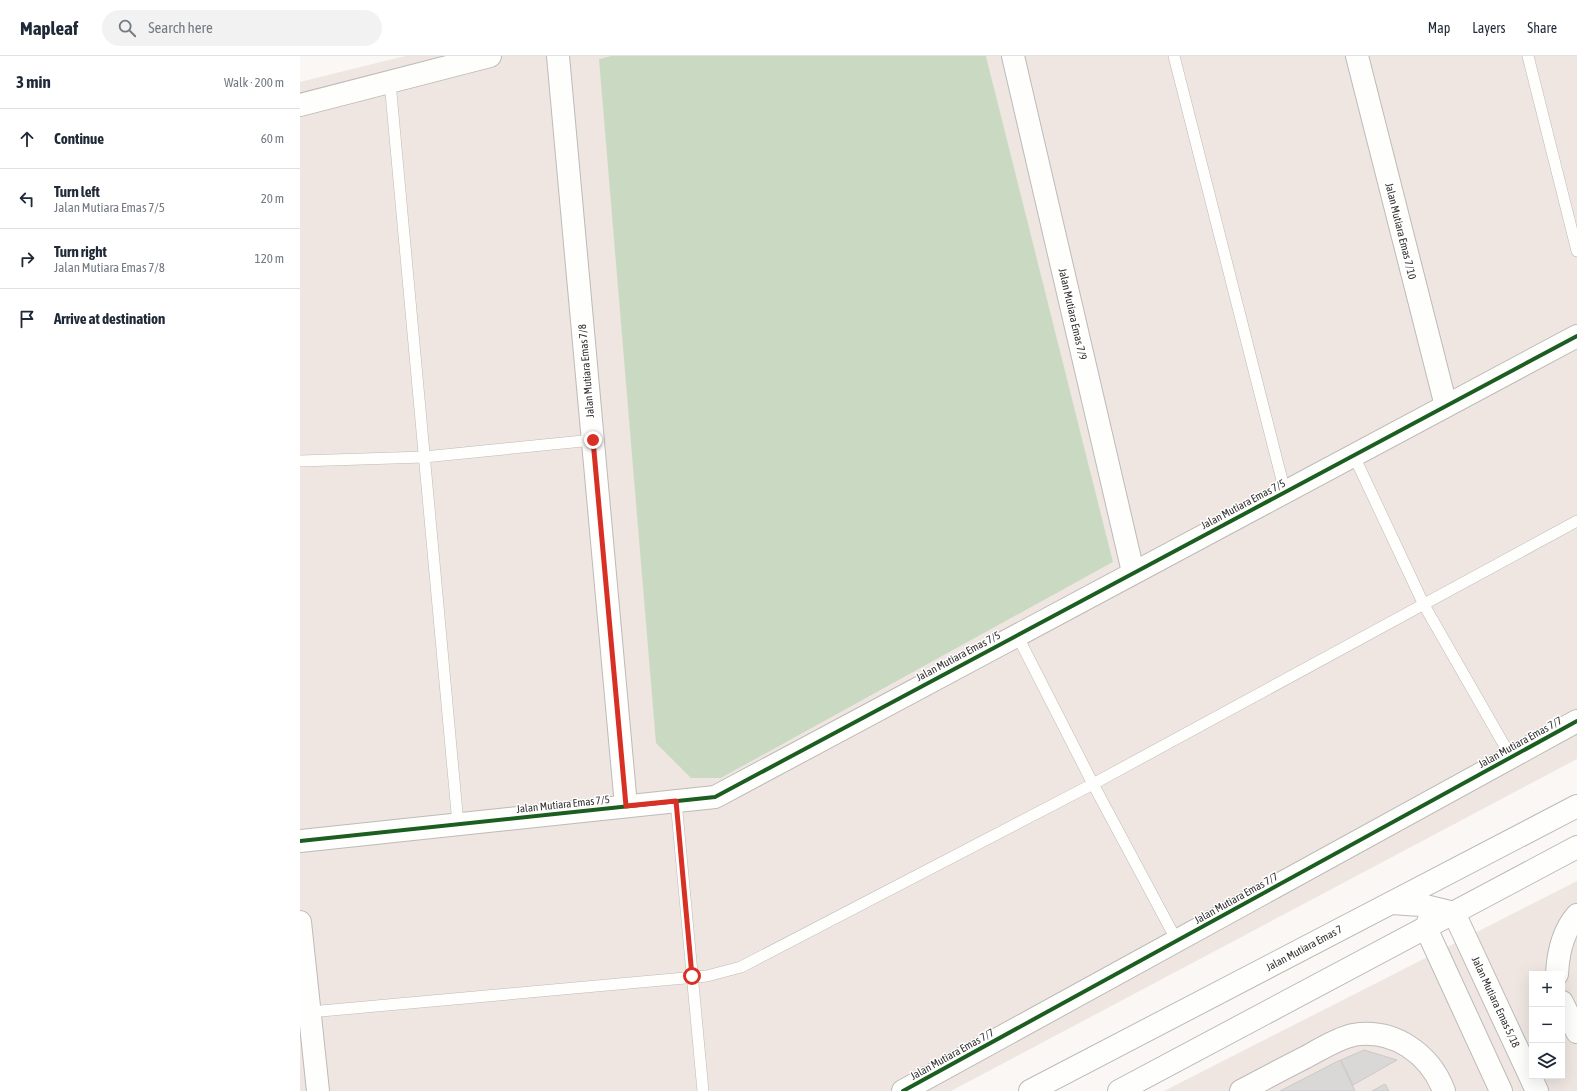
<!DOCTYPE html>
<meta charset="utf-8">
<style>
:root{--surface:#fff;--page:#f2f2f3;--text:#1f2937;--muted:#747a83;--line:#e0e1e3}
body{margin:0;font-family:"Asap Condensed",sans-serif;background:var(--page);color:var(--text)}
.controls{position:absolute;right:12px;bottom:12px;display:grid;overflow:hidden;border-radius:0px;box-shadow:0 4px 16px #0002}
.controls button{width:36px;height:36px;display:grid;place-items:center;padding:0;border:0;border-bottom:1px solid var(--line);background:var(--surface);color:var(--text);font:20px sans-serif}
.stop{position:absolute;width:12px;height:12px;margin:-9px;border:3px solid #d93025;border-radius:50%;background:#fff}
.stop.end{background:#d93025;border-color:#fff;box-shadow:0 1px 4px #0008}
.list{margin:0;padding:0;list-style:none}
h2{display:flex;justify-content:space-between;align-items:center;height:52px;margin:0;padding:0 16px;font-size:17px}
h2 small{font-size:13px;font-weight:400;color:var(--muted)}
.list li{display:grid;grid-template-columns:26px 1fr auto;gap:12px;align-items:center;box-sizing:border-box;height:60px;padding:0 16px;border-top:1px solid var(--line)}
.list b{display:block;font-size:15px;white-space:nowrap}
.list p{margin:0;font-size:13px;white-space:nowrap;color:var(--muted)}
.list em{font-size:13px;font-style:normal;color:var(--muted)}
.icon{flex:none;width:22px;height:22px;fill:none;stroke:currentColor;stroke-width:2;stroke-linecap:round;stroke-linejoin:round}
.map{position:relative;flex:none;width:1277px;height:1035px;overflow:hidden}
header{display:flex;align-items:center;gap:24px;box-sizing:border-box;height:56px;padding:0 20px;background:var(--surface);border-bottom:1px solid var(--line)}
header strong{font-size:19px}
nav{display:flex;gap:22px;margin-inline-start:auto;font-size:14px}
.search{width:280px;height:36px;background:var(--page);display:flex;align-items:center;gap:10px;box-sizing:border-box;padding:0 14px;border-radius:22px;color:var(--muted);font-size:15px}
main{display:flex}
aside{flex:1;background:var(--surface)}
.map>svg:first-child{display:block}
.built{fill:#efe6e1;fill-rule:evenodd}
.forest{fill:#cad9c1}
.building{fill:#dad8d7;stroke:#cbc9c9}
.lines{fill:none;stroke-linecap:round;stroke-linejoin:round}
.lane-casing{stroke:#bdbab9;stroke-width:12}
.street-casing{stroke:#bdbab9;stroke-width:24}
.secondary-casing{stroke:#bdbab9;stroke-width:24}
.lane{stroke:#fefefd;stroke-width:11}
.street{stroke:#fefefd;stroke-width:22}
.secondary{stroke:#fefefd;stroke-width:22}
.cycleway-casing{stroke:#fff;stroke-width:6}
.cycleway{stroke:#1b5e20;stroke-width:4}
.route{stroke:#d93025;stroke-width:5}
.labels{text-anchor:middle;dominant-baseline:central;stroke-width:3;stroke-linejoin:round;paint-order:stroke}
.street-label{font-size:11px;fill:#343231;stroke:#fff}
</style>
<header>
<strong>Mapleaf</strong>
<div class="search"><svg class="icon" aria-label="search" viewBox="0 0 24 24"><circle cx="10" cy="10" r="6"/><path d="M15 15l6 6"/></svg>Search here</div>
<nav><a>Map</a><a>Layers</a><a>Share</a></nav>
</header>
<main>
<aside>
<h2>3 min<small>Walk · 200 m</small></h2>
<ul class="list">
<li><svg class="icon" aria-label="ahead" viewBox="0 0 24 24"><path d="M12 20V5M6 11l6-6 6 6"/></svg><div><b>Continue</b></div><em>60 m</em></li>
<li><svg class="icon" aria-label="left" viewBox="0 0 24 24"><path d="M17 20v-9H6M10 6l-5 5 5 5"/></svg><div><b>Turn left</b><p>Jalan Mutiara Emas 7/5</p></div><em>20 m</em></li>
<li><svg class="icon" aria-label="right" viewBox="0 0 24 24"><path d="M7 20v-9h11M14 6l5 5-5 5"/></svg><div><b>Turn right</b><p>Jalan Mutiara Emas 7/8</p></div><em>120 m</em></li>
<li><svg class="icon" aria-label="arrive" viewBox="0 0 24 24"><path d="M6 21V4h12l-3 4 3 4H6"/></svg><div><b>Arrive at destination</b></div></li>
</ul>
</aside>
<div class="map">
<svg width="1277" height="1035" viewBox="0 0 1277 1035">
<rect width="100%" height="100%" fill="#faf7f4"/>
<path class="built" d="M 105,0 L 311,0 L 299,3 L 391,722 L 421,722 L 813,506 L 686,0 L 1277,0 L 1277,703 L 651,1035 L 0,1035 L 0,26 Z
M 1277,825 L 1277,1035 L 864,1035 ZM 1232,918 L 1262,918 L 1262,1020 L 1232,1020 Z"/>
<path class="forest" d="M 311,0 L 686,0 L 813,506 L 421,722 L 391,722 L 356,687 L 299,3 Z"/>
<path class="building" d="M 1064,994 L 1097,1004 L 1053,1029 L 1041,1004 Z
M 1040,1004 L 1055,1035 L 980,1035 Z
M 1085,1028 L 1089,1035 L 1072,1035 Z"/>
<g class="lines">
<g class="lane-casing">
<path id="lane" d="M 874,0 L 985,436
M 1228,0 L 1277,195
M 90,26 L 158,768
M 1054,400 L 1124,549 L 1211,701
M 0,405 L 124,401 L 293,384
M 717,579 L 793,728 L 877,885
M 376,745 L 403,1035
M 10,956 L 407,920 L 441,911 L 793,728 L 1277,465"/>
</g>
<g class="street-casing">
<path id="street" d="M 258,0 L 326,750
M 713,0 L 833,516
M 1057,0 L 1146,350
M 0,49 L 190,0
M 0,785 L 415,741 L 1277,280
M 0,866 L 18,1035
M 1257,918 C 1258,897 1262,876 1277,859
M 1262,946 L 1277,976
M 603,1035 L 1277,665
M 941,1035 C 962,1024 984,1012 1006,1001 C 1021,993 1036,983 1053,979 C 1094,972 1130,998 1144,1035"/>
</g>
<g class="secondary-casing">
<path id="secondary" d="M 1091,847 L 1121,849 L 1154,857 L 1237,1035
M 1131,858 L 1126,872 L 1201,1035
M 730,1035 L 1277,750
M 819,1035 L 1277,791"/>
</g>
<use href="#lane" class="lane"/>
<use href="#street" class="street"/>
<use href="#secondary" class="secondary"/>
<g class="cycleway-casing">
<path id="cycleway" d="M 0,785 L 415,741 L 1277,280
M 603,1035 L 1277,665"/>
</g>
<use href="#cycleway" class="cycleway"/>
</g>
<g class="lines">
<path class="route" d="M 293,384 L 326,750 L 376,745 L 392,920"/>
</g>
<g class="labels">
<g class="street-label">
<text transform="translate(1101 175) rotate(76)">Jalan Mutiara Emas 7/10</text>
<text transform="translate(773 258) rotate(77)">Jalan Mutiara Emas 7/9</text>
<text transform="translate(286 315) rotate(-95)">Jalan Mutiara Emas 7/8</text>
<text transform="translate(943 448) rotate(-28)">Jalan Mutiara Emas 7/5</text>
<text transform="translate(658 600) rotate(-28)">Jalan Mutiara Emas 7/5</text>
<text transform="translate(1220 686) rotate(-29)">Jalan Mutiara Emas 7/7</text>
<text transform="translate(263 748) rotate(-6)">Jalan Mutiara Emas 7/5</text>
<text transform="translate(936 842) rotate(-29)">Jalan Mutiara Emas 7/7</text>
<text transform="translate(1004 892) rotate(-28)">Jalan Mutiara Emas 7</text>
<text transform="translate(1196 946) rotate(65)">Jalan Mutiara Emas 5/18</text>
<text transform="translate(652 998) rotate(-29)">Jalan Mutiara Emas 7/7</text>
</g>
</g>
</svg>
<div class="controls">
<button>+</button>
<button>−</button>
<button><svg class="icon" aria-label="layers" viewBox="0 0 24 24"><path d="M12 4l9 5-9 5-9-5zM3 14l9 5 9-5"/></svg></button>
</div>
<div class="stop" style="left:392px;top:920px"></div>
<div class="stop end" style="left:293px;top:384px"></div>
</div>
</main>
